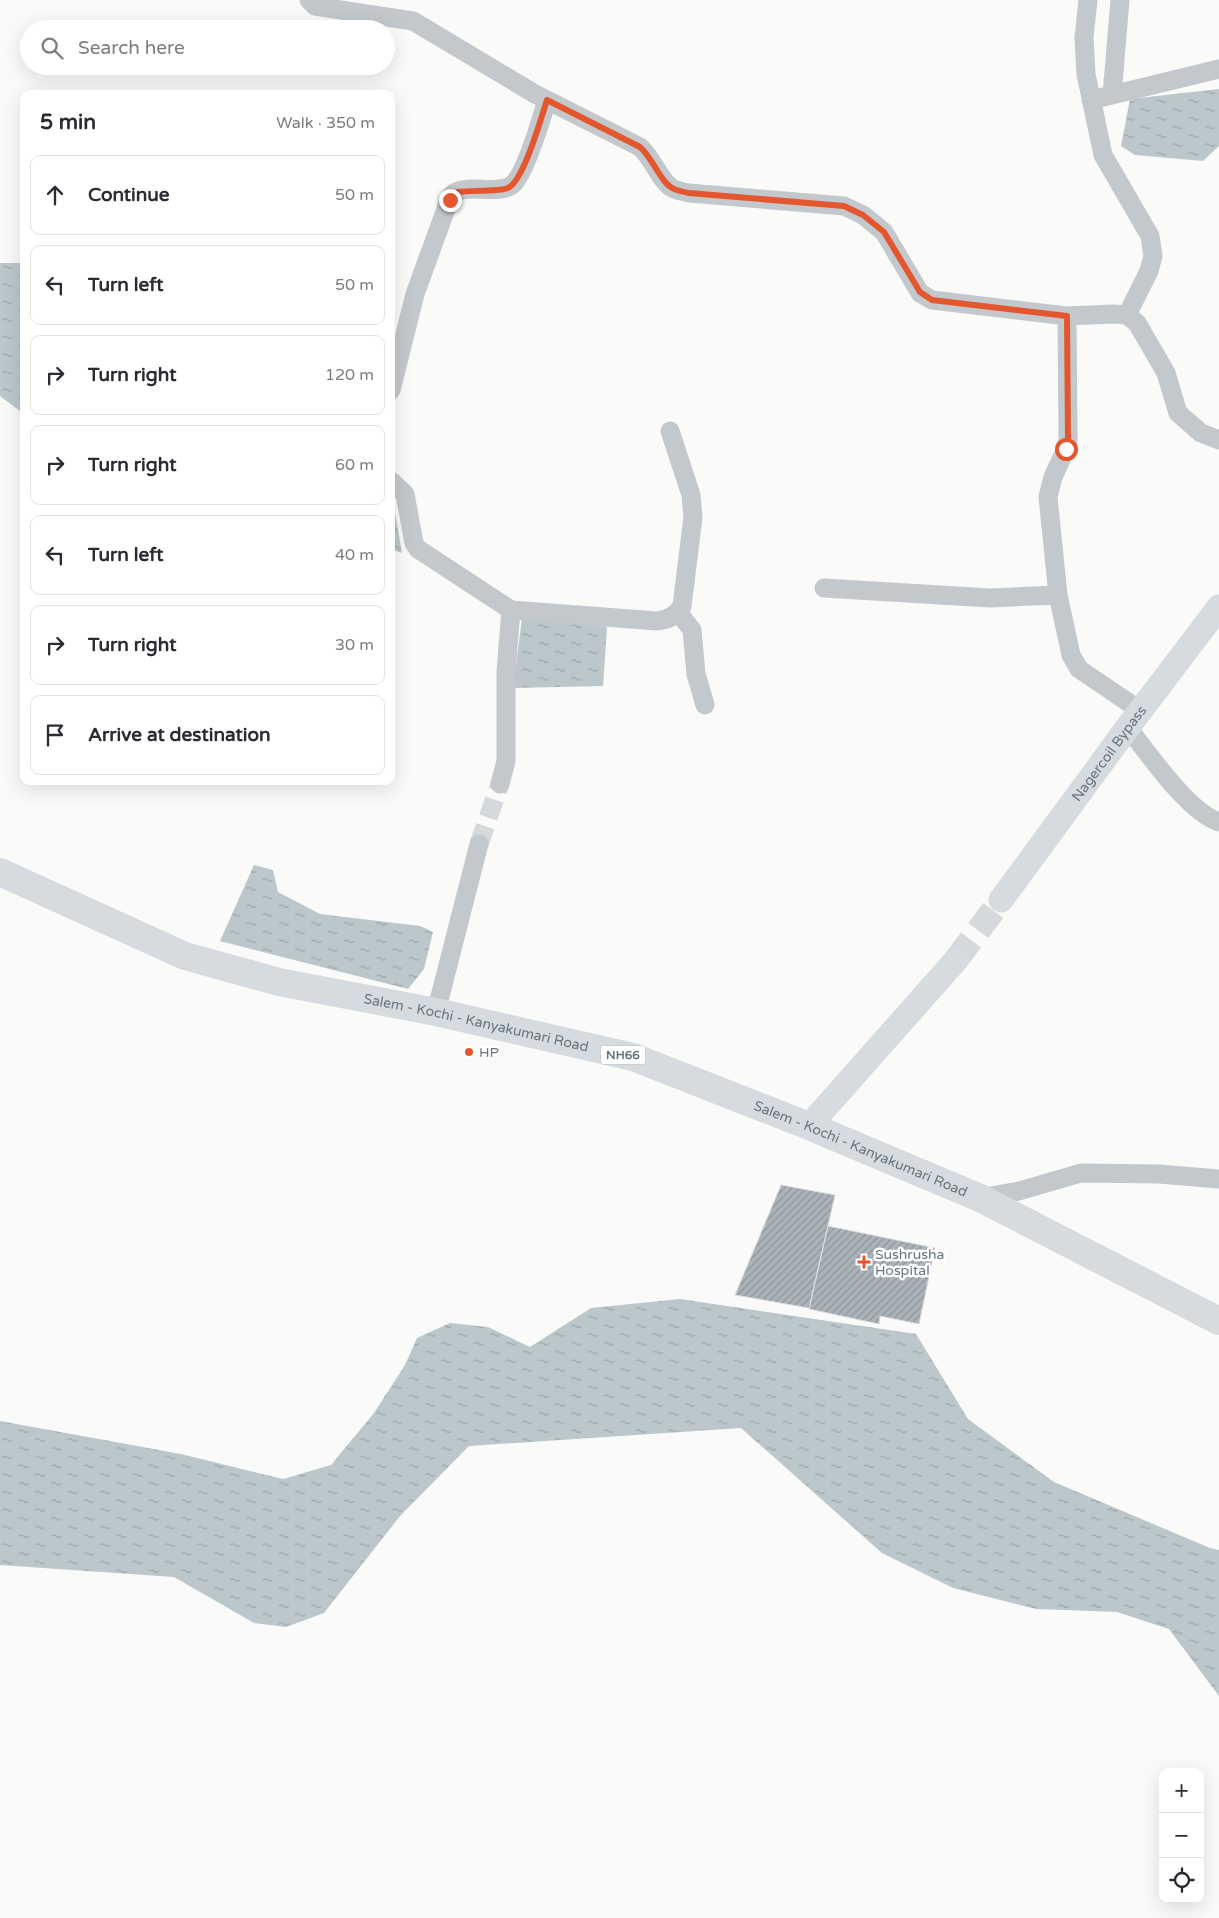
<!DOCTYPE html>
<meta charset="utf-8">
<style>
:root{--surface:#fff;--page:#f2f2f3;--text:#2b2b33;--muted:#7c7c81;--line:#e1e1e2}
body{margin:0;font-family:"Varela Round",sans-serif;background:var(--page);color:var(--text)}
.controls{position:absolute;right:15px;bottom:15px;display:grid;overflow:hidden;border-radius:10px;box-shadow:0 5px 20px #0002}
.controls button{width:45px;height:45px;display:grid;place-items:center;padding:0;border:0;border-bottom:1px solid var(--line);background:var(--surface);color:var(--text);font:25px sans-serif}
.stop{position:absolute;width:15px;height:15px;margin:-11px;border:4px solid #e4572e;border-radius:50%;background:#fff}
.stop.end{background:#e4572e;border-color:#fff;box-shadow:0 1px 5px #0008}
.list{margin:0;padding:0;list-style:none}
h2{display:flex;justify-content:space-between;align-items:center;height:65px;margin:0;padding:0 20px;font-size:21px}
h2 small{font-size:16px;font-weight:400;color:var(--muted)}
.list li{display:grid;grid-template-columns:32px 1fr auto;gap:15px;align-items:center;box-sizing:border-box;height:80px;margin:0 10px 10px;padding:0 10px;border:1px solid var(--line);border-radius:10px}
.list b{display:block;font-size:19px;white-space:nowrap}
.list em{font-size:16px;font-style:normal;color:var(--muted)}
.icon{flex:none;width:28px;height:28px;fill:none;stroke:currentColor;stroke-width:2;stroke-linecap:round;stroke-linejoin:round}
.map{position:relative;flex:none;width:1219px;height:1918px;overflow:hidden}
.search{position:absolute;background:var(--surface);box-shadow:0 5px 20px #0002;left:20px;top:20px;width:375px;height:55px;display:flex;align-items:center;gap:12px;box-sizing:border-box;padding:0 18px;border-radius:28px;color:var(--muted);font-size:19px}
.panel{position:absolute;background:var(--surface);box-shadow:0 5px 20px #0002;left:20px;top:90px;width:375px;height:695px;border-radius:10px}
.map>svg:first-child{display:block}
.water{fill:url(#water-ripples)}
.building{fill:url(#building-hatch);stroke:#dcdcda}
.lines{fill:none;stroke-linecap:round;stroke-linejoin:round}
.minor-tunnel{stroke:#d5d9db;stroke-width:19;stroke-dasharray:19 9;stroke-linecap:butt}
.major-tunnel{stroke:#d5d9db;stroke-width:25;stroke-dasharray:25 12;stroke-linecap:butt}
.minor{stroke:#c3c8cc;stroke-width:19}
.major{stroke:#d6dbdf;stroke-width:25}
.highway{stroke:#d6dbdf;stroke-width:28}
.route{stroke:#e4572e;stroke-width:6}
.poi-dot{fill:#e4572e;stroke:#fff;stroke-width:2}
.labels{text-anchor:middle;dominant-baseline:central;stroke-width:5;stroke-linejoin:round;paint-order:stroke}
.shield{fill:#fff;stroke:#939fa8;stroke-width:1}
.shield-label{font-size:12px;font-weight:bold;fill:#657683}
.street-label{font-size:14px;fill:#657683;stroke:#fff}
.poi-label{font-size:14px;fill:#657683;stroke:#fff;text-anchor:start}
</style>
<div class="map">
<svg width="1219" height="1918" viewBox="0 0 1219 1918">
<defs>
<pattern id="water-ripples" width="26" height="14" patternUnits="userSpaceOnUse" patternTransform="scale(1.25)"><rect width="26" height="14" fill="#bbc7cb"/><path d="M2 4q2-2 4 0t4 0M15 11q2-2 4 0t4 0" fill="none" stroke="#9ca6aa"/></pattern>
<pattern id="building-hatch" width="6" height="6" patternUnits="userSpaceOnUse" patternTransform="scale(1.25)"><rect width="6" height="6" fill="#aab3b9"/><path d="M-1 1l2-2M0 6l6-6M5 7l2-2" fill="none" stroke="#8e969c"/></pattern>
</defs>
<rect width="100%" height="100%" fill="#fafaf8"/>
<path class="water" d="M 1219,89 L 1219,146 L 1203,161 L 1135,155 L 1121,146 L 1130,99 Z
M 0,263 L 24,263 L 24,414 L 0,396 Z
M 391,489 L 402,553 L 391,549 Z
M 522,618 L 607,627 L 603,686 L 513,688 Z
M 254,865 L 273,870 L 278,892 L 320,914 L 420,926 L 433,932 L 424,969 L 408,989 L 220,941 Z
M 680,1299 L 916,1334 L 968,1419 L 1054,1482 L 1210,1548 L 1219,1550 L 1219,1696 L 1169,1629 L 1117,1612 L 1036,1609 L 953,1588 L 882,1553 L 741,1428 L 469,1446 L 400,1516 L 324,1613 L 286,1627 L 254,1623 L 174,1577 L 0,1565 L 0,1421 L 181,1454 L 283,1479 L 331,1465 L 374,1413 L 405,1365 L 417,1338 L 450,1323 L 488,1327 L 530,1347 L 591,1308 Z"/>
<path class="building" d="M 781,1185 L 835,1195 L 809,1308 L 735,1295 Z
M 828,1226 L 935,1248 L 919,1324 L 880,1316 L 879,1324 L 809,1309 Z"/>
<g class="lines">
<path class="minor-tunnel" d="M 479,844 L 500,784"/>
<path class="major-tunnel" d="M 956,960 L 1001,900"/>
<path class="minor" d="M 309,0 L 315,6 L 413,21 L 535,94 L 640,147 C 653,158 661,184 674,189 C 679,191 684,192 689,193 L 844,206 L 863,215 L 884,232 L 920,293 L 932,300 L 1067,316 L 1114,314 L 1127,315 L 1137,323 L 1166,373 L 1178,413 L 1201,433 L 1219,440
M 1088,0 L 1084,38 L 1086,74 L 1103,155 L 1150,236 L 1153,256 L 1149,271 L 1127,315
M 1112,95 L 1120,0
M 1091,100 L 1219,69
M 1067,316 L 1068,439 L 1066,449 L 1053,477 L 1048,497 L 1058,595 L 1071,655 L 1079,669 L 1141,711
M 391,390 L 415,294 L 447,206 C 448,203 450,198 452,195 C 463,182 498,196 512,185 C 525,175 542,117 547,100
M 391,481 L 405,494 L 414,543 L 418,549 L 511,610 L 506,671 L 506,761 L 500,784
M 824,588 L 990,598 L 1058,595
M 511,610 L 657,621 C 668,620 676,616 682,606 L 693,517 L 691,495 L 670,431
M 678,612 L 692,630 L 696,674 L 705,705
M 1128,728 C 1149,754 1188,812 1219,822
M 436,1012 L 479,844
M 980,1198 L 1019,1191 L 1081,1173 L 1159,1174 L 1219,1179"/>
<g class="major">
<path id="s1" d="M 1001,900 L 1125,731 L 1219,607"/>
<path d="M 809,1126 L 956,960"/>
</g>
<path class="highway" id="s2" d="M 0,872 L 185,956 L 279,982 L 436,1012 L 633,1057 L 809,1126 L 980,1198 L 1219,1321"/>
</g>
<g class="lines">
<path class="route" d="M 450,200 L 458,192 C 470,190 498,192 508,188 C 524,180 541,118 547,100 L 640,147 C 653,158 661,184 674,189 C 679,191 684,192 689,193 L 844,206 L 863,215 L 884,232 L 920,292 L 932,300 L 1067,316 L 1068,438 L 1066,449"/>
</g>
<g class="poi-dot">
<circle cx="469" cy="1052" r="5"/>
<path d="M861.5 1254.5h5v5h5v5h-5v5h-5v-5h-5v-5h5z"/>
</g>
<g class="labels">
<rect class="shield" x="600.5" y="1045.5" width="45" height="19" rx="4"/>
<g class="shield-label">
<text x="623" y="1055">NH66</text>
</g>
<g class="street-label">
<text stroke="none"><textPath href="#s1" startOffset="182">Nagercoil Bypass</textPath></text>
<text stroke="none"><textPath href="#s2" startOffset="502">Salem - Kochi - Kanyakumari Road</textPath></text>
<text stroke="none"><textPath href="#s2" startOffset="908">Salem - Kochi - Kanyakumari Road</textPath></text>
</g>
<g class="poi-label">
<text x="479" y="1052">HP</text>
<text x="875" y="1254">Sushrusha<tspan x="875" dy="16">Hospital</tspan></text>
</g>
</g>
</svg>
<div class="controls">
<button>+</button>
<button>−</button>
<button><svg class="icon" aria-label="locate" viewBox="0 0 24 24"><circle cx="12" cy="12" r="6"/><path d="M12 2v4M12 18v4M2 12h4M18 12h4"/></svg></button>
</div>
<div class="stop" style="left:1066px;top:449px"></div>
<div class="stop end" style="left:450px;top:200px"></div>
<div class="search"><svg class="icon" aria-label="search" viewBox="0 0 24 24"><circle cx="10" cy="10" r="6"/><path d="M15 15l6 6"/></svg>Search here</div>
<section class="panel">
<h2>5 min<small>Walk · 350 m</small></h2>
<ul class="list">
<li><svg class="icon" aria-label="ahead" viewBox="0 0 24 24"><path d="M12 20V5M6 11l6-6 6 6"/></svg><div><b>Continue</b></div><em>50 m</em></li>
<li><svg class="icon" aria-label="left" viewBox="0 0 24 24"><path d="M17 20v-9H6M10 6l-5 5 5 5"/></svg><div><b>Turn left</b></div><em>50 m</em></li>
<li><svg class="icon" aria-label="right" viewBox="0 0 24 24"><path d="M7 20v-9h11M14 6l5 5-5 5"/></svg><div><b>Turn right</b></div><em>120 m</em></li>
<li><svg class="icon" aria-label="right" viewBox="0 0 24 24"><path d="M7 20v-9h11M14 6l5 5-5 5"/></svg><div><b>Turn right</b></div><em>60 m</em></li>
<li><svg class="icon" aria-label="left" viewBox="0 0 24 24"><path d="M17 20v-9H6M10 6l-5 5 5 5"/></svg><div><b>Turn left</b></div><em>40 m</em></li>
<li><svg class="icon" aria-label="right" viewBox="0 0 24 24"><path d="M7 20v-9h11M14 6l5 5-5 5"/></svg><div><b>Turn right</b></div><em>30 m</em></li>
<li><svg class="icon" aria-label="arrive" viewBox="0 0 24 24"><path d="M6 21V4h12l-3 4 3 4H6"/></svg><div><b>Arrive at destination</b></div></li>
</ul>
</section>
</div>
